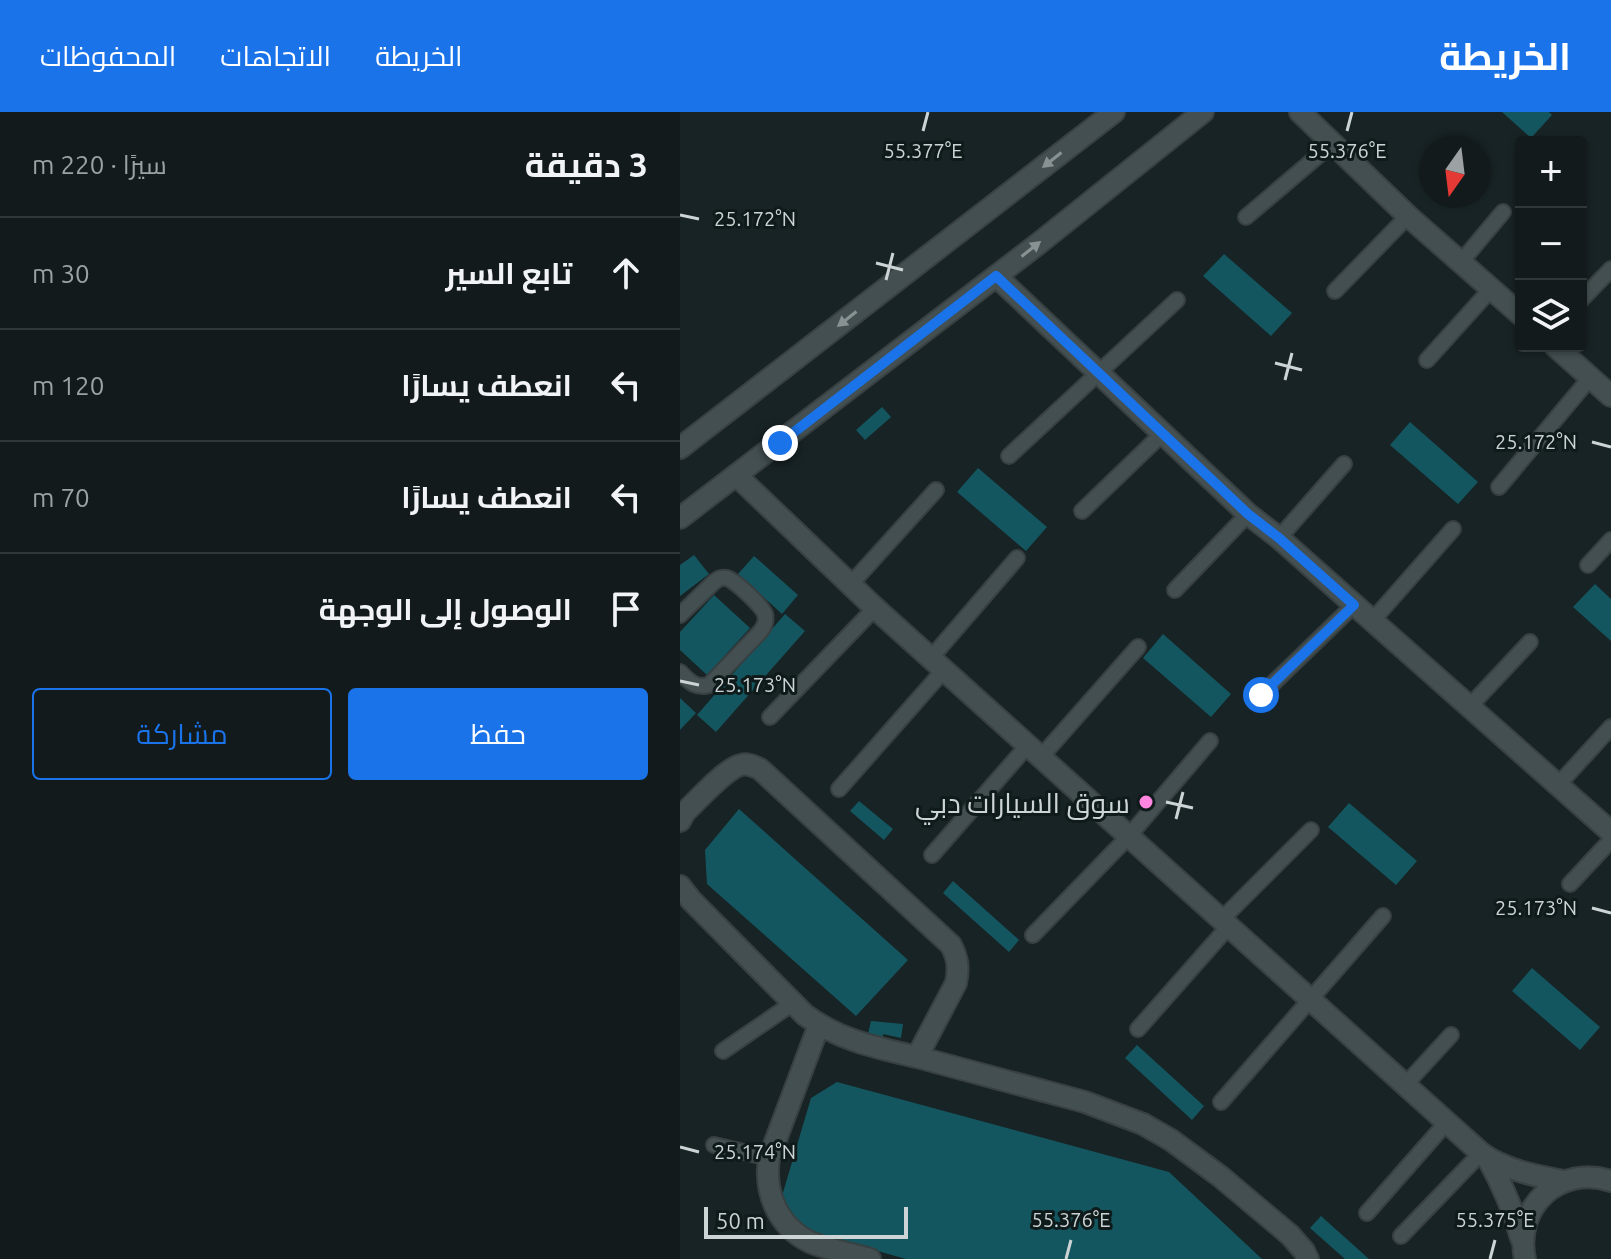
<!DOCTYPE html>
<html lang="ar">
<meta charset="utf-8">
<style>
:root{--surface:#121a1c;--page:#1b2325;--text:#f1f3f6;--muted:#9ca1a3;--line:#31383b;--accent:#1a73e8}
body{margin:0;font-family:Ubuntu,Cairo,sans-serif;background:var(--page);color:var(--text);direction:rtl}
.controls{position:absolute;right:24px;top:24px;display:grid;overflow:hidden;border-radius:8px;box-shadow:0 2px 6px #0004}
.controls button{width:72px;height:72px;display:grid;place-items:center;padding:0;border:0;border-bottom:2px solid var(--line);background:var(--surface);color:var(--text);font:40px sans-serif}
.compass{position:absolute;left:739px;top:24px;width:72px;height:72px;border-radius:50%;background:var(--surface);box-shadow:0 2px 6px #0004;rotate:194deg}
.scale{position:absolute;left:24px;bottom:20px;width:204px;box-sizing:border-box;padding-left:8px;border:4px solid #cdd4d5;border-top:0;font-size:22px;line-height:28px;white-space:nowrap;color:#cdd4d5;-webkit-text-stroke:6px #0f1a1b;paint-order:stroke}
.stop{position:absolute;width:24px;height:24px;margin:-18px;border:6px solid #1a73e8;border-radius:50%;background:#fff}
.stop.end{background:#1a73e8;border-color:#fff;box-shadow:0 2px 8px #0008}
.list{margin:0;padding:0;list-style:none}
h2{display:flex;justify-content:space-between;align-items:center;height:104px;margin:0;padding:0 32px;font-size:34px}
h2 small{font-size:26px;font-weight:400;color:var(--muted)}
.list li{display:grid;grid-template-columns:52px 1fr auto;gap:24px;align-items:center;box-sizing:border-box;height:112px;padding:0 32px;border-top:2px solid var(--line)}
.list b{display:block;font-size:30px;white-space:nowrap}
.list em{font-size:26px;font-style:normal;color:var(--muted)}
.actions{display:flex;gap:16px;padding:24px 32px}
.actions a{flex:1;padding:18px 0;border:2px solid var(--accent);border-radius:8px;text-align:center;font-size:28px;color:var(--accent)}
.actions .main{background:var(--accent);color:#fff}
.icon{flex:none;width:44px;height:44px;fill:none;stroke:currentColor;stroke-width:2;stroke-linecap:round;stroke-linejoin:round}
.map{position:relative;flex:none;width:931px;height:1147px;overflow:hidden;direction:ltr}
header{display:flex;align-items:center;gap:48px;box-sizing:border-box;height:112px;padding:0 40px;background:var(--accent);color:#fff}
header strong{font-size:38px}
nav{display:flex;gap:44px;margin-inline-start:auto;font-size:28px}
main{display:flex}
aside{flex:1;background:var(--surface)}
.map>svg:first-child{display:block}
.building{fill:#14565f}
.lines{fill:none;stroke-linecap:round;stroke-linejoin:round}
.service-casing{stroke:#384042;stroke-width:18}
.minor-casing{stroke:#384042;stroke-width:24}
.service{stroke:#434f51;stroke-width:14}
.minor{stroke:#434f51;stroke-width:20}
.oneway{fill:#889293}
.route{stroke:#1a73e8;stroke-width:10}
.ticks{fill:none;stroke:#cdd4d5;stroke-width:3}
.poi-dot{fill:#ff85de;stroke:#0f1a1b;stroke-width:3}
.labels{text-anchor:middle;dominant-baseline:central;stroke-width:6;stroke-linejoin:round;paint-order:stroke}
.poi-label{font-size:28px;fill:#cdd4d5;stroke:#0f1a1b;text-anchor:end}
.ticks-label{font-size:20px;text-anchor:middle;fill:#cdd4d5;stroke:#0f1a1b;stroke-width:6;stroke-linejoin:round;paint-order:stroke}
</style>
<header>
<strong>الخريطة</strong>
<nav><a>الخريطة</a><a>الاتجاهات</a><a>المحفوظات</a></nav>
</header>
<main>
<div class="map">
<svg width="931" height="1147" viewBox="0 0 931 1147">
<rect width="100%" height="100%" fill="#182325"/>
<path class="building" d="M 822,0 L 869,0 L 872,3 L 851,26 Z
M 544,142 L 612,201 L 591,224 L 523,164 Z
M 202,295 L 211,305 L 185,328 L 176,318 Z
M 730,310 L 798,370 L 778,392 L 710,333 Z
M 298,356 L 367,415 L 346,439 L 277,380 Z
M 14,443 L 29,462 L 0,484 L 0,453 Z
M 74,444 L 118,483 L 102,502 L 58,462 Z
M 915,472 L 931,487 L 931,529 L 893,495 Z
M 34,483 L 70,516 L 27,563 L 0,538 L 0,520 Z
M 105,502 L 125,519 L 36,620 L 17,603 Z
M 483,522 L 551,582 L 531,605 L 463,546 Z
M 0,586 L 16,601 L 0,618 Z
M 179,689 L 213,717 L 204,728 L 170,699 Z
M 669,691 L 737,749 L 716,773 L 648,715 Z
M 59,697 L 228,848 L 176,904 L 27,772 L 25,738 Z
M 273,769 L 339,828 L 329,840 L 263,781 Z
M 852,856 L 920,915 L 900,938 L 832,879 Z
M 191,909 L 223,912 L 221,926 L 203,922 L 203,925 L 188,922 Z
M 457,933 L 524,994 L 512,1008 L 445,946 Z
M 157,970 L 489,1060 L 582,1147 L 226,1147 L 120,1117 L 102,1084 L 131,986 Z
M 641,1104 L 689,1147 L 665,1147 L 630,1116 Z"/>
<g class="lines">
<g class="service-casing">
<path id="service" d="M 566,105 L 652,32
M 781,150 L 823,100
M 655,179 L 728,104
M 901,188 L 931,157
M 747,248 L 812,176
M 329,344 L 497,188
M 819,375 L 910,266
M 402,399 L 483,321
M 599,426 L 664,352
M 908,453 L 931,428
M 170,473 L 256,378
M 495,478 L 568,402
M 0,503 L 34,470 C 39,467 39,465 46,466 C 54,467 82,494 85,502 C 87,510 84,515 80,520 L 29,573 C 15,577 9,569 0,560
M 692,509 L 773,417
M 251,546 L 337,446
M 581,583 L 674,493
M 789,595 L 850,530
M 90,605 L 195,496
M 361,645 L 458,535
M 878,673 L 931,615
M 159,677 L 264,558
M 252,743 L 348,633
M 890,772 L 931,728
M 542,807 L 631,718
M 353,823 L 449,724 L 530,629
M 458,917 L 549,814
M 43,939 L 113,891
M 726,972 L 771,923
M 541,990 L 703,804
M 34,1033 L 89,1046
M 687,1101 L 767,1010
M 721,1124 L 801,1041"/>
</g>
<g class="minor-casing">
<path id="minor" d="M 620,0 L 728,104 L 841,203
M 316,164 L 568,402 L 599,426 L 931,720
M 875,234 L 931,284
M 0,336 L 434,0
M 56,363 L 195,496 L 801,1041 C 824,1058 856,1064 884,1069
M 0,406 L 358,132 L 523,0
M 0,709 L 5,700 C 17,689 46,656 61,653 C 68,651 73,654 80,657 L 271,833 C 278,847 279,856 276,871 L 237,945 C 197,936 159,928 125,903 L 11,788 L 0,774
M 139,913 L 89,1046 C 84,1080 97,1114 130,1130 C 148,1138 171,1141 190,1147
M 237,945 L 405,990 L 463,1012 L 491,1028 L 541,1065 L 610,1123 L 624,1139 L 628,1147
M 807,1045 C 822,1072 833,1097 841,1126
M 845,1147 C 834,1095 879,1052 931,1069"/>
</g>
<use href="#service" class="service"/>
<use href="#minor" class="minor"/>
</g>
<defs><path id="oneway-solid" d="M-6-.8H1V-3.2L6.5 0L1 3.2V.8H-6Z" transform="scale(2)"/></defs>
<g class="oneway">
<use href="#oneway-solid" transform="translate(372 48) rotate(142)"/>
<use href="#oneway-solid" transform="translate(351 137) rotate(-38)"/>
<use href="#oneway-solid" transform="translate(167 207) rotate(142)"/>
</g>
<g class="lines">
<path class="route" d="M 100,331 L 316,164 L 568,402 L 599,426 L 674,493 L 581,583"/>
</g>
<path class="ticks" d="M 243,19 L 248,0M 667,19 L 672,0M 0,103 L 19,107M 196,151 L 223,158M 206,168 L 213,141M 595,251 L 622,258M 605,268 L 612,241M 912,330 L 931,335M 0,569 L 19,573M 486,690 L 513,696M 496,707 L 503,680M 912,796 L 931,801M 0,1035 L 19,1040M 386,1147 L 391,1128M 810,1147 L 815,1128"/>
<circle class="poi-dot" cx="466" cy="690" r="8"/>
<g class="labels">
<g class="poi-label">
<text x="450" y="690">سوق السيارات دبي</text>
</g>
</g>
<g class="ticks-label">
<text x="243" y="46">55.377°E</text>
<text x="667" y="46">55.376°E</text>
<text x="75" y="114">25.172°N</text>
<text x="856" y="337">25.172°N</text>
<text x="75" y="580">25.173°N</text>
<text x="856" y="803">25.173°N</text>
<text x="75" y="1047">25.174°N</text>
<text x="391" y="1115">55.376°E</text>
<text x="815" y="1115">55.375°E</text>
</g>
</svg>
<div class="controls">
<button>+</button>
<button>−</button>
<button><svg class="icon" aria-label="layers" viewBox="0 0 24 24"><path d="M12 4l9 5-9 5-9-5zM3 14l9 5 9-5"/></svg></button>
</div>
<svg class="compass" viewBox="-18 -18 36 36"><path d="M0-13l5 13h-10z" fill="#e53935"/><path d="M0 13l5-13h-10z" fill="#9ca1a3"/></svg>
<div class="scale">50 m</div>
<div class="stop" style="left:581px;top:583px"></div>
<div class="stop end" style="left:100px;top:331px"></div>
</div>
<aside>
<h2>3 دقيقة<small>سيرًا · 220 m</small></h2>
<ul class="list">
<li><svg class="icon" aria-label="ahead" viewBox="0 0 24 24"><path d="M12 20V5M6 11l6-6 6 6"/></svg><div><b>تابع السير</b></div><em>30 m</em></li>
<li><svg class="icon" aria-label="left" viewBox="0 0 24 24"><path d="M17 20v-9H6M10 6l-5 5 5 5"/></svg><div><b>انعطف يسارًا</b></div><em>120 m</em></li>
<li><svg class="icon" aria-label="left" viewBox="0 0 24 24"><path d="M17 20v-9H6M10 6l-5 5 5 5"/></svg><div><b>انعطف يسارًا</b></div><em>70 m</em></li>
<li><svg class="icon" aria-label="arrive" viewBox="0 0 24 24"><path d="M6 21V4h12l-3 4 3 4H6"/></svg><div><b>الوصول إلى الوجهة</b></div></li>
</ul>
<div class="actions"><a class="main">حفظ</a><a>مشاركة</a></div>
</aside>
</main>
